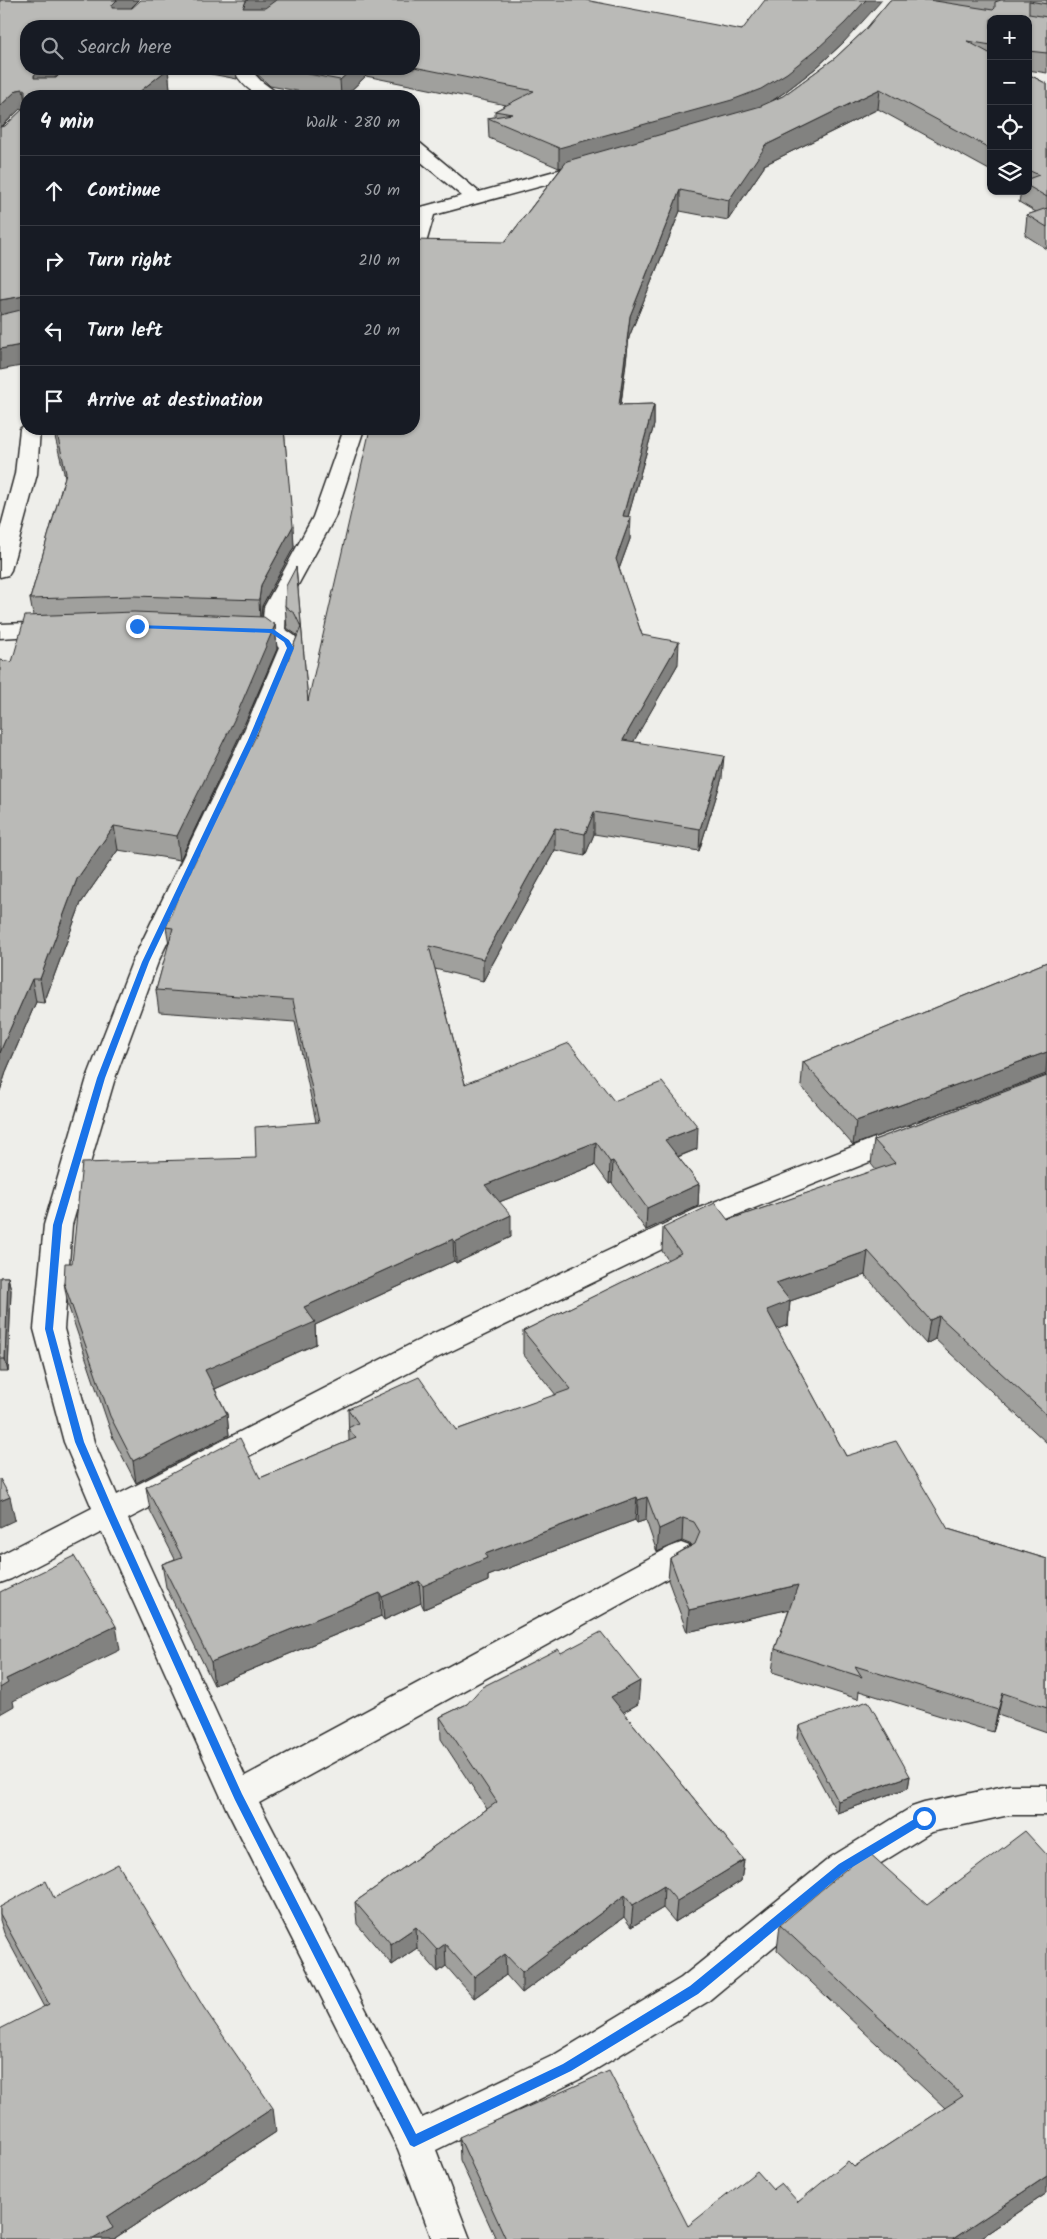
<!DOCTYPE html>
<meta charset="utf-8">
<style>
:root{--surface:#171b24;--page:#20242c;--text:#f1f3f6;--muted:#9ea1a6;--line:#363941}
body{margin:0;font-family:Kalam,sans-serif;background:var(--page);color:var(--text)}
.controls{position:absolute;right:15px;top:15px;display:grid;overflow:hidden;border-radius:10px;box-shadow:0 1px 4px #0004}
.controls button{width:45px;height:45px;display:grid;place-items:center;padding:0;border:0;border-bottom:1px solid var(--line);background:var(--surface);color:var(--text);font:25px sans-serif}
.stop{position:absolute;width:15px;height:15px;margin:-11px;border:4px solid #1a73e8;border-radius:50%;background:#fff}
.stop.end{background:#1a73e8;border-color:#fff;box-shadow:0 1px 5px #0008}
.list{margin:0;padding:0;list-style:none}
h2{display:flex;justify-content:space-between;align-items:center;height:65px;margin:0;padding:0 20px;font-size:21px}
h2 small{font-size:16px;font-weight:400;color:var(--muted)}
.list li{display:grid;grid-template-columns:32px 1fr auto;gap:15px;align-items:center;box-sizing:border-box;height:70px;padding:0 20px;border-top:1px solid var(--line)}
.list b{display:block;font-size:19px;white-space:nowrap}
.list em{font-size:16px;font-style:normal;color:var(--muted)}
.icon{flex:none;width:28px;height:28px;fill:none;stroke:currentColor;stroke-width:2;stroke-linecap:round;stroke-linejoin:round}
.map{position:relative;flex:none;width:1047px;height:2239px;overflow:hidden}
.search{position:absolute;background:var(--surface);box-shadow:0 1px 4px #0004;left:20px;top:20px;width:400px;height:55px;display:flex;align-items:center;gap:12px;box-sizing:border-box;padding:0 18px;border-radius:20px;color:var(--muted);font-size:19px}
.panel{position:absolute;background:var(--surface);box-shadow:0 1px 4px #0004;left:20px;top:90px;width:400px;height:345px;border-radius:20px}
.map>svg:first-child{display:block}
.lines{fill:none;stroke-linecap:round;stroke-linejoin:round}
.minor-casing{stroke:#2b2b2b;stroke-width:3}
.minor{fill:#f6f6f2;fill-rule:evenodd}
.wall{fill:#a0a09d;stroke:#2b2b2b;fill-rule:evenodd}
.shaded-wall{fill:#828280;stroke:#2b2b2b}
.building{fill:#babab7;stroke:#2b2b2b}
.route{fill:#1a73e8}
</style>
<div class="map">
<svg width="1047" height="2239" viewBox="0 0 1047 2239">
<rect width="100%" height="100%" fill="#eeeeea"/>
<filter id="ink" filterUnits="userSpaceOnUse"><feTurbulence type="fractalNoise" baseFrequency=".02" numOctaves="2"/><feDisplacementMap in="SourceGraphic" scale="10" xChannelSelector="R" yChannelSelector="G"/><feConvolveMatrix kernelMatrix="1 2 1 2 8 2 1 2 1" color-interpolation-filters="sRGB"/></filter>
<g filter="url(#ink)">
<g class="lines">
<g class="minor-casing">
<path id="minor" d="M 232,69 L 250,69 L 261,81 L 281,96 C 255,98 247,91 232,69 Z
M 414,142 L 420,143 L 479,192 L 591,161 L 597,163 L 600,167 L 597,171 L 434,215 L 424,250 L 421,254 L 414,256 L 414,209 L 462,196 L 414,156 Z
M 26,424 L 26,429 L 40,429 L 37,474 L 11,570 L 8,575 L 0,577 L 0,530 L 15,474 L 20,429 Z
M 344,429 L 364,429 L 335,517 L 286,607 L 285,629 L 295,636 L 301,648 L 264,740 L 158,962 L 115,1078 L 72,1225 L 64,1329 L 94,1442 L 117,1495 L 415,1342 L 694,1210 L 897,1129 L 907,1126 L 917,1129 L 921,1136 L 917,1143 L 714,1224 L 437,1358 L 128,1519 L 245,1776 L 670,1547 L 681,1543 L 692,1547 L 697,1556 L 692,1565 L 259,1803 L 422,2118 L 554,2055 L 681,1978 L 831,1857 L 912,1807 L 924,1803 L 1009,1785 L 1047,1785 L 1047,1815 L 1009,1815 L 931,1832 L 855,1879 L 707,2002 L 580,2079 L 436,2150 L 470,2239 L 432,2239 L 398,2149 L 226,1808 L 102,1532 L 11,1579 L 0,1583 L 0,1555 L 92,1508 L 64,1442 L 34,1329 L 44,1225 L 87,1078 L 132,962 L 240,740 L 279,648 L 262,631 L 264,607 L 313,517 Z
M 58,622 L 66,624 L 69,629 L 66,634 L 0,638 L 0,624 Z"/>
</g>
<use href="#minor" class="minor"/>
</g>
<path class="wall" d="M 0,0 L 139,0 L 131,8 L 742,30 L 844,42 L 816,68 L 785,92 L 771,101 L 783,96 L 835,58 L 865,30 L 890,0 L 1047,0 L 1047,73 L 1028,70 L 1028,19 L 991,19 L 991,171 L 878,109 L 764,165 L 764,167 L 728,220 L 680,211 L 629,337 L 621,405 L 654,404 L 654,425 L 628,517 L 630,539 L 619,569 L 642,635 L 678,664 L 633,742 L 722,778 L 699,851 L 594,834 L 585,856 L 555,850 L 483,981 L 435,969 L 465,1084 L 614,1101 L 697,1149 L 678,1157 L 699,1184 L 698,1206 L 646,1230 L 612,1183 L 609,1184 L 595,1165 L 499,1202 L 511,1237 L 456,1263 L 454,1261 L 315,1325 L 316,1344 L 215,1389 L 227,1414 L 229,1435 L 136,1483 L 113,1438 L 68,1305 L 64,1283 L 72,1263 L 256,1158 L 316,1122 L 295,1022 L 159,1012 L 156,990 L 169,944 L 166,927 L 264,719 L 297,637 L 297,635 L 287,628 L 285,606 L 296,567 L 308,701 L 505,242 L 562,167 L 559,168 L 489,138 L 488,118 L 495,117 L 495,111 L 506,105 L 366,76 L 345,96 L 324,96 L 270,86 L 252,69 L 414,69 L 414,26 L 26,26 L 26,69 L 64,69 L 54,78 L 168,69 L 170,89 L 161,96 L 26,96 L 0,370 ZM 20,109 L 23,109 L 5,126 L 2,127 Z
M 186,69 L 236,69 L 237,79 Z
M 1028,74 L 1047,84 L 1047,249 L 1025,235 L 1027,215 L 1036,212 L 1019,202 L 1021,191 L 1028,191 Z
M 53,429 L 284,429 L 294,547 L 262,606 L 261,616 L 275,625 L 277,649 L 238,739 L 180,860 L 118,850 L 81,903 L 44,1003 L 36,1002 L 7,1069 L 0,1091 L 0,660 L 12,662 L 33,615 L 30,599 L 65,477 Z
M 1047,962 L 1047,1075 L 853,1145 L 801,1086 L 803,1062 Z
M 1047,1076 L 1047,1443 L 935,1339 L 926,1344 L 865,1275 L 790,1301 L 788,1325 L 777,1329 L 846,1456 L 948,1529 L 1047,1559 L 1047,1732 L 998,1715 L 993,1732 L 859,1691 L 858,1699 L 772,1672 L 775,1649 L 789,1609 L 687,1632 L 668,1580 L 670,1558 L 692,1545 L 682,1541 L 657,1552 L 646,1520 L 637,1523 L 635,1520 L 488,1576 L 488,1581 L 424,1609 L 421,1603 L 384,1620 L 381,1616 L 214,1685 L 166,1587 L 162,1564 L 175,1559 L 150,1510 L 146,1487 L 260,1478 L 349,1441 L 348,1409 L 456,1430 L 556,1395 L 523,1354 L 523,1331 L 668,1260 L 662,1251 L 663,1228 L 728,1220 L 876,1170 L 871,1164 L 874,1140 Z
M 0,1277 L 8,1277 L 11,1290 L 8,1372 L 0,1372 Z
M 561,1653 L 638,1704 L 623,1712 L 744,1860 L 741,1881 L 675,1922 L 663,1908 L 631,1927 L 624,1917 L 522,1993 L 506,1975 L 474,1998 L 446,1966 L 438,1972 L 417,1948 L 392,1965 L 357,1924 L 355,1902 L 487,1809 L 441,1739 L 440,1717 L 467,1704 Z
M 799,1726 L 910,1776 L 908,1788 L 837,1813 L 797,1738 Z
M 867,1851 L 1047,2193 L 979,2239 L 496,2239 L 460,2160 L 459,2137 L 688,2226 L 773,2189 L 798,2202 L 854,2167 L 945,2108 L 777,1950 L 780,1925 Z
M 54,1898 L 276,2132 L 115,2238 L 115,2239 L 0,2239 L 44,2007 L 4,1933 L 0,1920 L 0,1907 Z"/>
<path class="shaded-wall" d="M 117,0 L 139,0 L 114,25 L 112,5 Z
M 248,0 L 277,0 L 245,26 L 243,8 L 246,1 Z
M 866,0 L 882,0 L 844,42 L 816,68 L 785,92 L 760,109 L 731,120 L 559,168 L 559,148 Z
M 41,69 L 64,69 L 37,95 L 34,75 Z
M 168,69 L 170,89 L 161,96 L 134,96 Z
M 352,69 L 365,69 L 366,76 L 345,96 L 341,96 L 340,80 Z
M 23,89 L 26,108 L 20,109 L 0,128 L 0,106 L 17,90 Z
M 880,89 L 878,109 L 764,165 L 764,167 L 728,220 L 729,200 L 764,146 Z
M 680,190 L 680,211 L 629,337 L 618,426 L 619,405 L 630,316 Z
M 24,296 L 26,310 L 0,322 L 0,300 Z
M 26,344 L 26,365 L 0,370 L 0,349 Z
M 654,404 L 654,425 L 622,538 L 623,516 Z
M 631,517 L 630,539 L 615,580 L 616,559 Z
M 293,526 L 294,547 L 262,606 L 260,622 L 259,600 L 261,585 Z
M 275,625 L 277,649 L 238,739 L 180,860 L 177,836 Z
M 679,642 L 678,664 L 622,762 L 623,740 Z
M 724,756 L 722,778 L 699,851 L 700,829 Z
M 594,812 L 594,834 L 585,856 L 585,834 Z
M 114,826 L 118,850 L 81,903 L 44,1003 L 40,979 L 77,879 Z
M 555,828 L 555,850 L 483,981 L 483,959 Z
M 32,979 L 36,1002 L 7,1069 L 0,1091 L 0,1053 L 3,1045 Z
M 1047,1052 L 1046,1074 L 853,1145 L 856,1121 Z
M 698,1127 L 697,1149 L 664,1162 L 665,1140 Z
M 596,1142 L 595,1165 L 486,1207 L 485,1185 Z
M 613,1161 L 612,1183 L 609,1184 L 610,1162 Z
M 699,1184 L 698,1206 L 646,1230 L 647,1208 Z
M 511,1215 L 511,1237 L 456,1263 L 455,1242 Z
M 453,1239 L 454,1261 L 315,1325 L 316,1344 L 208,1392 L 205,1370 L 304,1307 Z
M 868,1251 L 865,1275 L 790,1301 L 788,1325 L 765,1334 L 767,1310 L 776,1283 Z
M 8,1277 L 11,1290 L 8,1372 L 5,1359 Z
M 939,1316 L 935,1339 L 926,1344 L 930,1320 Z
M 227,1414 L 229,1435 L 136,1483 L 133,1461 Z
M 10,1497 L 15,1520 L 0,1527 L 0,1501 Z
M 637,1497 L 635,1520 L 488,1576 L 488,1581 L 424,1609 L 423,1586 L 485,1554 Z
M 647,1497 L 646,1520 L 637,1523 L 638,1500 Z
M 683,1518 L 682,1541 L 657,1552 L 659,1529 Z
M 419,1581 L 421,1603 L 384,1620 L 382,1597 Z
M 798,1585 L 795,1608 L 687,1632 L 689,1610 Z
M 380,1593 L 381,1616 L 214,1685 L 211,1662 Z
M 116,1626 L 120,1650 L 13,1701 L 14,1706 L 0,1714 L 0,1688 L 6,1679 Z
M 640,1681 L 638,1704 L 610,1720 L 611,1697 Z
M 1003,1693 L 998,1715 L 993,1732 L 998,1710 Z
M 910,1776 L 908,1788 L 837,1813 L 838,1801 Z
M 744,1860 L 741,1881 L 675,1922 L 677,1901 Z
M 664,1886 L 663,1908 L 631,1927 L 633,1905 Z
M 625,1895 L 624,1917 L 522,1993 L 522,1972 Z
M 416,1927 L 417,1948 L 392,1965 L 391,1944 Z
M 445,1944 L 446,1966 L 438,1972 L 437,1950 Z
M 505,1954 L 506,1975 L 474,1998 L 474,1977 Z
M 273,2108 L 276,2132 L 115,2238 L 115,2239 L 93,2239 L 107,2217 Z
M 1047,2176 L 1047,2193 L 979,2239 L 953,2239 Z"/>
<path class="building" d="M 0,0 L 117,0 L 112,5 L 112,8 L 132,8 L 141,0 L 248,0 L 246,1 L 243,8 L 265,8 L 276,0 L 585,0 L 742,30 L 765,0 L 866,0 L 845,23 L 817,49 L 787,73 L 761,89 L 732,100 L 559,148 L 488,118 L 512,114 L 495,111 L 534,91 L 414,67 L 414,26 L 26,26 L 26,69 L 41,69 L 34,75 L 34,78 L 56,78 L 65,69 L 168,69 L 134,96 L 26,96 L 26,344 L 0,349 L 0,315 L 25,309 L 24,296 L 0,300 L 0,127 L 5,126 L 25,107 L 25,90 L 23,89 L 17,90 L 0,106 Z
M 890,0 L 929,0 L 993,10 L 995,8 L 995,2 L 1001,0 L 1047,0 L 1047,4 L 1029,1 L 1029,14 L 1047,17 L 1047,53 L 1028,51 L 1028,19 L 991,19 L 991,45 L 967,41 L 991,54 L 991,149 L 880,89 L 764,146 L 765,147 L 729,200 L 680,190 L 630,316 L 619,405 L 654,404 L 623,516 L 631,517 L 616,559 L 642,635 L 679,642 L 623,740 L 724,756 L 700,829 L 594,812 L 585,834 L 555,828 L 483,959 L 429,946 L 465,1084 L 569,1043 L 614,1101 L 662,1082 L 698,1127 L 665,1140 L 699,1184 L 647,1208 L 613,1161 L 610,1162 L 596,1142 L 485,1185 L 511,1215 L 455,1242 L 453,1239 L 304,1307 L 315,1322 L 205,1370 L 227,1414 L 133,1461 L 110,1416 L 64,1283 L 65,1263 L 72,1263 L 82,1163 L 256,1158 L 255,1127 L 319,1122 L 293,1000 L 156,990 L 173,928 L 166,927 L 179,894 L 264,719 L 301,627 L 295,614 L 285,606 L 286,586 L 296,567 L 308,701 L 370,429 L 414,429 L 414,240 L 505,242 L 567,161 L 761,106 L 783,96 L 835,58 L 865,30 Z
M 282,69 L 352,69 L 340,80 Z
M 1028,74 L 1047,84 L 1047,197 L 1028,186 L 1028,179 L 1039,175 L 1028,170 Z
M 1047,208 L 1047,227 L 1027,215 Z
M 56,429 L 284,429 L 293,526 L 261,585 L 259,600 L 134,596 L 30,599 L 66,473 Z
M 134,612 L 264,617 L 275,625 L 236,716 L 177,836 L 114,826 L 77,879 L 40,979 L 32,979 L 3,1045 L 0,1053 L 0,660 L 12,662 L 25,616 Z
M 1047,962 L 1047,1052 L 856,1121 L 803,1062 Z
M 1047,1076 L 1047,1415 L 939,1316 L 930,1320 L 868,1251 L 776,1283 L 790,1301 L 767,1310 L 846,1456 L 896,1441 L 948,1529 L 1047,1559 L 1047,1708 L 1003,1693 L 998,1710 L 855,1666 L 862,1677 L 775,1649 L 798,1585 L 689,1610 L 670,1558 L 695,1544 L 700,1532 L 694,1522 L 683,1518 L 659,1529 L 647,1497 L 638,1500 L 637,1497 L 485,1554 L 487,1558 L 423,1586 L 419,1581 L 382,1597 L 380,1593 L 211,1662 L 162,1564 L 182,1557 L 146,1487 L 240,1438 L 260,1478 L 356,1438 L 348,1428 L 358,1423 L 348,1409 L 419,1377 L 456,1430 L 571,1389 L 523,1331 L 681,1253 L 663,1228 L 715,1203 L 728,1220 L 895,1163 L 874,1140 Z
M 0,1277 L 8,1277 L 5,1359 L 0,1359 Z
M 0,1479 L 10,1497 L 0,1501 Z
M 74,1556 L 116,1626 L 6,1679 L 8,1683 L 0,1688 L 0,1592 Z
M 601,1632 L 640,1681 L 611,1697 L 744,1860 L 677,1901 L 664,1886 L 633,1905 L 625,1895 L 522,1972 L 505,1954 L 474,1977 L 445,1944 L 437,1950 L 416,1927 L 391,1944 L 355,1902 L 497,1802 L 440,1717 L 467,1704 L 482,1687 L 558,1649 L 561,1653 Z
M 868,1701 L 910,1776 L 838,1801 L 799,1726 Z
M 1025,1831 L 1047,1855 L 1047,2176 L 953,2239 L 506,2239 L 459,2137 L 609,2071 L 688,2226 L 757,2171 L 773,2189 L 781,2183 L 798,2202 L 848,2161 L 854,2167 L 963,2096 L 780,1925 L 867,1851 L 927,1905 Z
M 118,1864 L 204,2008 L 273,2108 L 107,2217 L 113,2228 L 93,2239 L 0,2239 L 0,2029 L 49,2004 L 0,1914 L 0,1907 L 46,1881 L 54,1898 Z"/>
</g>
<path class="route" d="M 134,625 L 273,629 L 289,640 L 294,648 L 255,740 L 149,962 L 105,1078 L 62,1225 L 53,1329 L 84,1442 L 115,1514 L 242,1794 L 416,2134 L 563,2064 L 690,1986 L 839,1864 L 921,1815 L 924,1813 L 929,1818 L 928,1821 L 846,1871 L 698,1994 L 571,2071 L 414,2147 L 410,2145 L 235,1800 L 106,1514 L 75,1442 L 45,1329 L 53,1225 L 97,1078 L 142,962 L 248,740 L 287,648 L 284,642 L 271,633 L 137,628 L 133,626 Z"/>
</svg>
<div class="controls">
<button>+</button>
<button>−</button>
<button><svg class="icon" aria-label="locate" viewBox="0 0 24 24"><circle cx="12" cy="12" r="6"/><path d="M12 2v4M12 18v4M2 12h4M18 12h4"/></svg></button>
<button><svg class="icon" aria-label="layers" viewBox="0 0 24 24"><path d="M12 4l9 5-9 5-9-5zM3 14l9 5 9-5"/></svg></button>
</div>
<div class="stop" style="left:924px;top:1818px"></div>
<div class="stop end" style="left:137px;top:626px"></div>
<div class="search"><svg class="icon" aria-label="search" viewBox="0 0 24 24"><circle cx="10" cy="10" r="6"/><path d="M15 15l6 6"/></svg>Search here</div>
<section class="panel">
<h2>4 min<small>Walk · 280 m</small></h2>
<ul class="list">
<li><svg class="icon" aria-label="ahead" viewBox="0 0 24 24"><path d="M12 20V5M6 11l6-6 6 6"/></svg><div><b>Continue</b></div><em>50 m</em></li>
<li><svg class="icon" aria-label="right" viewBox="0 0 24 24"><path d="M7 20v-9h11M14 6l5 5-5 5"/></svg><div><b>Turn right</b></div><em>210 m</em></li>
<li><svg class="icon" aria-label="left" viewBox="0 0 24 24"><path d="M17 20v-9H6M10 6l-5 5 5 5"/></svg><div><b>Turn left</b></div><em>20 m</em></li>
<li><svg class="icon" aria-label="arrive" viewBox="0 0 24 24"><path d="M6 21V4h12l-3 4 3 4H6"/></svg><div><b>Arrive at destination</b></div></li>
</ul>
</section>
</div>
